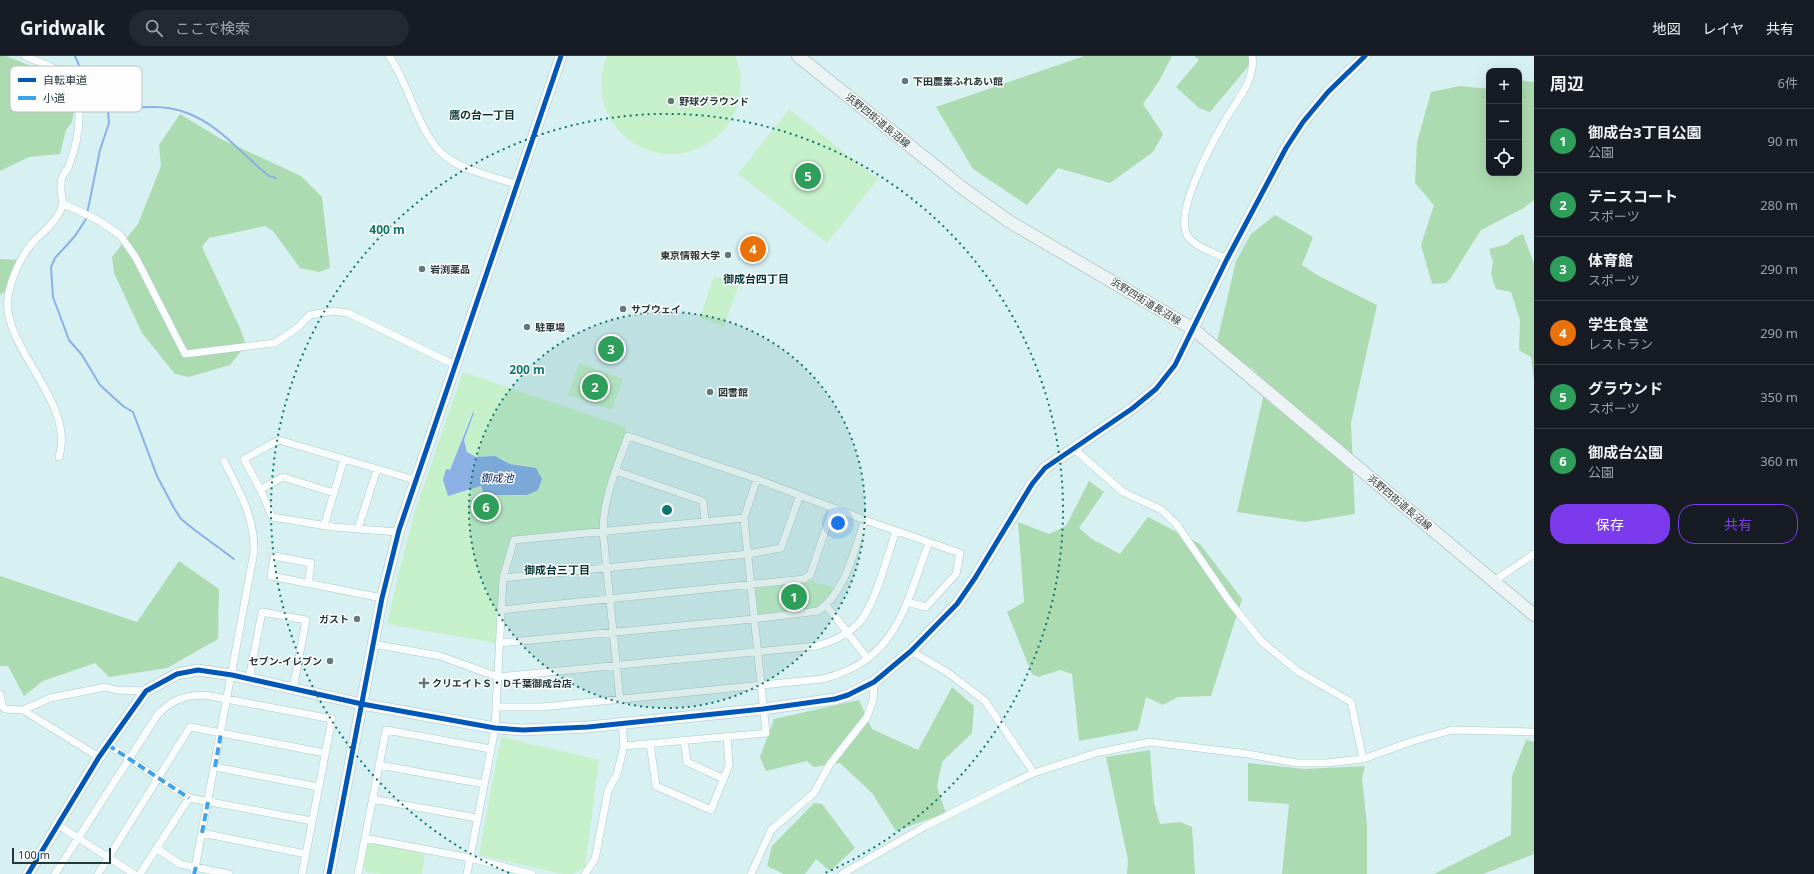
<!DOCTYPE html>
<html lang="ja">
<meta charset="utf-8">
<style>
:root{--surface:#171b24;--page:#242831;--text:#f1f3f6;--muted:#9ea1a6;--line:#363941;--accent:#7c3aed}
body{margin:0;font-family:"Noto Sans","Noto Sans JP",sans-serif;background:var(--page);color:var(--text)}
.controls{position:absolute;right:12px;top:12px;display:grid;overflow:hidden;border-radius:8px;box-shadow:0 4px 16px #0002}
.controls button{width:36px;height:36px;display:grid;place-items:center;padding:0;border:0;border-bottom:1px solid var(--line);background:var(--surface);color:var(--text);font:20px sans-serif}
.scale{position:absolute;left:12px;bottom:10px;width:99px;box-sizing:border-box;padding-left:4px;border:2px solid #253739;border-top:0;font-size:11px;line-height:14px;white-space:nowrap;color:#253739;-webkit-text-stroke:3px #fdfdfd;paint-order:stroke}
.you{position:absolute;left:838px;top:467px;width:14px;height:14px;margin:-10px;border:3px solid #fff;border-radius:50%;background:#1a73e8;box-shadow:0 0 0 6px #1a73e833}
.badge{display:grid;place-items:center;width:26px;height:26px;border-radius:50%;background:var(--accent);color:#fff;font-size:13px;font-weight:700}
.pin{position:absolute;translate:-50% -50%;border:2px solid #fff;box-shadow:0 1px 4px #0006}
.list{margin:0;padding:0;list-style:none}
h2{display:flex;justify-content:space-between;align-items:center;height:52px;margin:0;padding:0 16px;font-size:17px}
h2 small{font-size:13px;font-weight:400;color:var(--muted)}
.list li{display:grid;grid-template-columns:26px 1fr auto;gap:12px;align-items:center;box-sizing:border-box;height:64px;padding:0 16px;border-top:1px solid var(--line)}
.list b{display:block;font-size:15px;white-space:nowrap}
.list p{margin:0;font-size:13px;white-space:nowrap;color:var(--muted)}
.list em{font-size:13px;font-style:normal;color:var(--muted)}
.actions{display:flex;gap:8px;padding:12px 16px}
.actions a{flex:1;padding:9px 0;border:1px solid var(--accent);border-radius:16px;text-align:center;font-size:14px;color:var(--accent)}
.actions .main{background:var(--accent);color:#fff}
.icon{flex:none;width:22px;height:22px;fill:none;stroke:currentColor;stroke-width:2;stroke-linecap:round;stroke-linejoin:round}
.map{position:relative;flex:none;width:1534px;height:818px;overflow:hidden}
header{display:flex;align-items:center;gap:24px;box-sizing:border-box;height:56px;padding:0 20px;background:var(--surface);border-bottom:1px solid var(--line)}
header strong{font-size:19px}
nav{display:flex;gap:22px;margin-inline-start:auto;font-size:14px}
.search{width:280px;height:36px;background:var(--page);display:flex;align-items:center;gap:10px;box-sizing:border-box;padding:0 14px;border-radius:22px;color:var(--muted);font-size:15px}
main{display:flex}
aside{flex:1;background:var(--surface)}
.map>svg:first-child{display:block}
.green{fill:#c5f0ca;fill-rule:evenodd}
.forest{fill:#addbb1}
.water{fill:#8ab0e5}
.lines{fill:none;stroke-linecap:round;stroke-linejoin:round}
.stream{stroke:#8ab0e5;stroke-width:2}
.street-casing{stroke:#b3c7c9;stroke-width:8}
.secondary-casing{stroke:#b3c7c9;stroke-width:12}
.primary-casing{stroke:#bdcacb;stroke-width:14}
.street{stroke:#f9fdfd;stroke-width:7}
.secondary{stroke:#f2f8f9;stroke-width:11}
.primary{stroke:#ebf3f5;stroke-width:12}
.quiet{stroke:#3ea3ec;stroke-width:4;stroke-dasharray:8 4;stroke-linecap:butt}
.cycleway-casing{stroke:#fdfdfd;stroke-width:8}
.cycleway{stroke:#0057b8;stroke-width:5}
.ring{fill:none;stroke:#0f766e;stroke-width:2;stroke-dasharray:2 4}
.poi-dot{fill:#63787a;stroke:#fdfdfd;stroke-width:1.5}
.labels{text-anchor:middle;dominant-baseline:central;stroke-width:3;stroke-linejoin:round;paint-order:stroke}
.poi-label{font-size:10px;font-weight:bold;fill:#253739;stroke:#fdfdfd;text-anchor:start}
.street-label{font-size:10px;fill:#253739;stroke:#fdfdfd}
.neighbourhood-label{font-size:11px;font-weight:bold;fill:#053436;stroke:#fdfdfd}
.water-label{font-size:11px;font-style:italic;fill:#022466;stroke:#fdfdfd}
.key{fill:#fdfdfd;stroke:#bcc2c2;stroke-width:1}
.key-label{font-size:11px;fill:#253739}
.centre{fill:#0f766e;stroke:#fdfdfd;stroke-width:2}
.ring-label{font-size:12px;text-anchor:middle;font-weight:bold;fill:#0f766e;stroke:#fdfdfd;stroke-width:3;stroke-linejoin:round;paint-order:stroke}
</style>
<header>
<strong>Gridwalk</strong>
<div class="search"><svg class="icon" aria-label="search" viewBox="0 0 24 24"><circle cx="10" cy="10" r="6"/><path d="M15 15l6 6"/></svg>ここで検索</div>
<nav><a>地図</a><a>レイヤ</a><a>共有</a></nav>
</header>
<main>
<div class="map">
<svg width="1534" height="818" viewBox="0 0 1534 818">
<rect width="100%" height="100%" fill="#d7f0f2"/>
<path class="green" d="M 607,0 L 735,0 C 742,15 742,31 738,47 C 735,61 726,73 715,82 C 658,128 579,68 607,0 Z
M 789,53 L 878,123 L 827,187 L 738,118 Z
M 714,220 L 739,228 L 724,270 L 700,262 Z
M 579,307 L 623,323 L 612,354 L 568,339 Z
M 463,316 L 625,371 L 627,377 L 600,469 L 597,473 L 513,480 L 499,520 L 496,587 L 387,568 L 397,524 L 415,455 ZM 473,356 L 474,357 L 464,384 L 467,396 L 476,401 L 492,400 L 503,403 L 510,408 L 526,409 L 525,440 L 489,439 L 482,430 L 448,440 L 450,414 L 469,363 Z
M 810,524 L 836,533 L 818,552 L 761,560 L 758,557 L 755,533 L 758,530 Z
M 501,681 L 599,704 L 585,812 L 572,818 L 563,818 L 479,799 Z
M 370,786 L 425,796 L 422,818 L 381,818 L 366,816 L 363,810 L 367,788 Z"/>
<path class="forest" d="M 0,0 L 6,0 L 48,17 L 73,23 L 78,36 L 72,66 L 66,74 L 60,98 L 29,101 L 0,115 Z
M 1084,0 L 1172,0 L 1159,25 L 1143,48 L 1163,78 L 1153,96 L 1110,127 L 1058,112 L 1027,149 L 973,113 L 936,51 Z
M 1194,0 L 1257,0 L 1210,56 L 1199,52 L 1176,31 L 1199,4 Z
M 1519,24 L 1534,26 L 1534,144 L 1522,153 L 1481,174 L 1450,223 L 1446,227 L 1432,228 L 1421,189 L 1434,149 L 1415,127 L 1417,86 L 1431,36 L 1460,30 L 1489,33 L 1489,117 L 1519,117 Z
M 180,58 L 221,83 L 301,120 L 322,141 L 330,212 L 319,216 L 300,212 L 273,175 L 265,170 L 209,182 L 202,191 L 240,272 L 246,289 L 230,309 L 189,321 L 175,318 L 142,277 L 114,217 L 112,201 L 138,168 L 161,110 L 159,89 Z
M 1275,159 L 1313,181 L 1302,209 L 1317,219 L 1377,249 L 1351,367 L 1355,458 L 1305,466 L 1237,456 L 1266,328 L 1253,313 L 1216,290 L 1236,205 L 1251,178 Z
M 1523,178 L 1534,208 L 1534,325 L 1531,301 L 1519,294 L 1520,264 L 1511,236 L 1496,233 L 1491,218 L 1493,206 L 1489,193 L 1507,188 L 1515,181 Z
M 0,203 L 21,204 L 11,232 L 0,239 Z
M 1089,425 L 1104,436 L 1079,472 L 1092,483 L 1120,498 L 1148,461 L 1200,488 L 1242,543 L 1211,640 L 1178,641 L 1163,649 L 1146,641 L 1138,674 L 1079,685 L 1072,618 L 1060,614 L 1038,621 L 1032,618 L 1007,556 L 1024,546 L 1018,466 L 1049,478 L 1066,470 Z
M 179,505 L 219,533 L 218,583 L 167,612 L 109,621 L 95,607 L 43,625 L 24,640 L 8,610 L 0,610 L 0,520 L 137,566 Z
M 952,631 L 974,650 L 972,677 L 942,706 L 937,731 L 946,757 L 896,775 L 872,737 L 840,707 L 814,711 L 807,705 L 766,715 L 760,701 L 774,663 L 859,644 L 872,673 L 918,694 Z
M 1526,684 L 1534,686 L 1534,798 L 1483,818 L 1434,818 L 1511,779 L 1512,720 Z
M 1150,694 L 1154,747 L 1160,768 L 1180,766 L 1192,771 L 1195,818 L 1127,818 L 1128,804 L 1106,701 Z
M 1248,707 L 1304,713 L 1365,710 L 1362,723 L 1367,769 L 1367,818 L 1282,818 L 1289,748 L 1248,745 Z
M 814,747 L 822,748 L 855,792 L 830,815 L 816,803 L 805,818 L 784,818 L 767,810 L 772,790 Z"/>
<path class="water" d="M 473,356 L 474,357 L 464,384 L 467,396 L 476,401 L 495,400 L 510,408 L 536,412 L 542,423 L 538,434 L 527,439 L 489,439 L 484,438 L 481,430 L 448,440 L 443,424 L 446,413 L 450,414 Z"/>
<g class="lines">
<path class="stream" d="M 75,0 L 87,28 L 98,40 L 104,52 L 108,55 C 133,52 163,47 187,57 C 220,69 242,99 269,120 L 276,122
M 108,55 L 109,67 L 100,94 L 86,163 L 75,180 L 55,202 L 51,211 L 53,241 L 69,284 L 82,299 L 100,329 L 123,350 L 133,356 L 157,420 L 174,452 L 181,463 L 196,475 L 234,503"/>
<g class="street-casing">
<path id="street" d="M 25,0 C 36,5 50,9 61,16 C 89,37 79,84 68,112 C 66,115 63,118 62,122 C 57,138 69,145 56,162 C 50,171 41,178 33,186 C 21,200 11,222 8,241 C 1,291 76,346 59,401
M 389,0 C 411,30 418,82 449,103 C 468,116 496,121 518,129
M 64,148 L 98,164 L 120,179 L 136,202 L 185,298 L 275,287 L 297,272 L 310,259 L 334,255 L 348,257 L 455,309
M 1227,203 C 1215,197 1198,192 1189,182 C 1171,161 1212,87 1224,66 C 1235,46 1256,25 1252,0
M 1074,393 L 1123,436 L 1162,454 L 1177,469 L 1230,546 L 1262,586 L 1299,616 L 1351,646 L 1363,703
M 616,415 L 703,445 L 705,465
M 261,433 L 283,421 L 334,437
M 324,470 L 344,403
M 358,473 L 377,413
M 398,476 L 333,471 L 272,461 L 263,439 L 244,403 L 279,384 L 415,424
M 503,522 L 748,498 L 781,492 L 800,439
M 1494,525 L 1534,498
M 308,528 L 311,507 L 274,500 L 271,520 L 382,542
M 826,549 L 868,603
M 501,554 L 804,523 L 810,519 L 833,452
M 499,587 L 754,563 L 818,555 C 846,536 854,494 865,464
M 373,588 L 440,600 L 498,621 L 816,590 C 832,586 845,580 857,569 C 875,552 887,499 896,475
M 911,595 L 947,616 L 985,645 L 1034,717
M 249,623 L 262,556 L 306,564 L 293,633
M 0,638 L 2,649 L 5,653 L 23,654 L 50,642 L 106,631 L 116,634 L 146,635
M 620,644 L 603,476 C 603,442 617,411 628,380 L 757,423 L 865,464 L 960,497 L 956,518 L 926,551 L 907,546
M 496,651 L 542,651 L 822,623 C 896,606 906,549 929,486
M 23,654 L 99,701
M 684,684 L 687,706 L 724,723
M 650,687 L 656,730 L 711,754 L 729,709 L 727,680
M 108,689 L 189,742 L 312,765
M 624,690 L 766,677 L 744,462 L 757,423
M 379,709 L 484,728
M 215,711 L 319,731
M 372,743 L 477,762
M 58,769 L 134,818
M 202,777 L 306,798
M 365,782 L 470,802 L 532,818
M 156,792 L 180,808 L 229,818
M 55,818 L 158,658 C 172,644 185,639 205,639 L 332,663 L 302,818
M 98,818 L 190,671 L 325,697
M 140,818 L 189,742
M 194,818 L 254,496 C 255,461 239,435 224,405
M 358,818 L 386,674 L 491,693
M 467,818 L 495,672 L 503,522 L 514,484 L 744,462
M 585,818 L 595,803 L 608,735 L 617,718 L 624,690 L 622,667
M 751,818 L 771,774 L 814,737 L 830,708 L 867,661 L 873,644 L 874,626
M 842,818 L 924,771 L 1010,728 L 1034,717 L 1096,697 L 1150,686 L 1248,698 L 1296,707 L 1326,707 L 1363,703 L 1413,685 L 1452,674 L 1534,676"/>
</g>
<g class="secondary-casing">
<path id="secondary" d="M 28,818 L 99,701 L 146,635 L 177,618 L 198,614 L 232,619 L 362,648 L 495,672 L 523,674 L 588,671 L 763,653 L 835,643 L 848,639 L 874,626 L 911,595 L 957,548 L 975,522 L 1032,428 L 1045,412 L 1133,352 L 1156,333 L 1175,309 L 1227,203 L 1286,92 L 1303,66 L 1328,36 L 1365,0
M 329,818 L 382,542 L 399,474 L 561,0"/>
</g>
<g class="primary-casing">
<path id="primary" d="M 798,0 L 965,134 L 1010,166 L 1193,273 L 1534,559"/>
</g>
<use href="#street" class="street"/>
<use href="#secondary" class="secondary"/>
<use href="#primary" class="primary"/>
<path class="quiet" d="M 108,689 L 189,742
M 215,711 L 221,677
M 202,777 L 208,746
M 194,818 L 196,811"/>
<g class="cycleway-casing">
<path id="cycleway" d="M 28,818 L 99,701 L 146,635 L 177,618 L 198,614 L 232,619 L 362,648 L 495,672 L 523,674 L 588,671 L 763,653 L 835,643 L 848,639 L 874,626 L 911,595 L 957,548 L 975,522 L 1032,428 L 1045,412 L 1133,352 L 1156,333 L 1175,309 L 1227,203 L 1286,92 L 1303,66 L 1328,36 L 1365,0
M 329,818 L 382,542 L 399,474 L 561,0"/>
</g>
<use href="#cycleway" class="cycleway"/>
</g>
<circle cx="667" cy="454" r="198" fill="#0f766e" fill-opacity=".12"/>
<g class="ring">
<circle cx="667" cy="454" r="198"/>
<path d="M509 817A396 396 0 1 1 825 817"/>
</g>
<g class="poi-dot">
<circle cx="905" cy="25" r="4"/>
<circle cx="671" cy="45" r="4"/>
<circle cx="728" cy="199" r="4"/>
<circle cx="422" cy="213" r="4"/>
<circle cx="623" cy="253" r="4"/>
<circle cx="527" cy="271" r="4"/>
<circle cx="710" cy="336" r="4"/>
<circle cx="357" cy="563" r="4"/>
<circle cx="330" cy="605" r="4"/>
<path d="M422 621h4v4h4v4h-4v4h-4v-4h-4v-4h4z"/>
</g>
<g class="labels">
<g class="poi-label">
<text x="913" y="25">下田農業ふれあい館</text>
<text x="679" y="45">野球グラウンド</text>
<text x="720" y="199" text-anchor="end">東京情報大学</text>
<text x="430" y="213">岩渕薬品</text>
<text x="631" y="253">サブウェイ</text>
<text x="535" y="271">駐車場</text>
<text x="718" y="336">図書館</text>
<text x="349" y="563" text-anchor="end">ガスト</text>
<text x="322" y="605" text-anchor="end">セブン-イレブン</text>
<text x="432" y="627">クリエイトＳ・Ｄ千葉御成台店</text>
</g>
<g class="street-label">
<text transform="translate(878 64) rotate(39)">浜野四街道長沼線</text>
<text transform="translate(1146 245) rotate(31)">浜野四街道長沼線</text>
<text transform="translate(1400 446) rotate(40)">浜野四街道長沼線</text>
</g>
<g class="neighbourhood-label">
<text x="482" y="58">鷹の台一丁目</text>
<text x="756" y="222">御成台四丁目</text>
<text x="557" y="513">御成台三丁目</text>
</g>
<g class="water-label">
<text x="497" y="421">御成池</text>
</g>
</g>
<rect x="10" y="10" width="132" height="46" rx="6" class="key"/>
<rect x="18" y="22" width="18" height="4" fill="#0057b8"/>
<rect x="18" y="40" width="18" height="4" fill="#3ea3ec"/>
<g class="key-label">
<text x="43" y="28">自転車道</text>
<text x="43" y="46">小道</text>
</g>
<circle cx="667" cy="454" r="6" class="centre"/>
<g class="ring-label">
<text x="387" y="178">400 m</text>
<text x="527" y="318">200 m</text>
</g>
</svg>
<div class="controls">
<button>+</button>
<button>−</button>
<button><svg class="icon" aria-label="locate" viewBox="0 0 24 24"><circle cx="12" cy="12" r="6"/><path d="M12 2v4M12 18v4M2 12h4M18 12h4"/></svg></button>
</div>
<div class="scale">100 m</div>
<div class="you"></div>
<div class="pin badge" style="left:794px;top:541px;background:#2e9e5b">1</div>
<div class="pin badge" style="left:595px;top:331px;background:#2e9e5b">2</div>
<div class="pin badge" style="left:611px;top:293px;background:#2e9e5b">3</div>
<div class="pin badge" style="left:753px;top:193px;background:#e8710a">4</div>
<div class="pin badge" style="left:808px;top:120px;background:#2e9e5b">5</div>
<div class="pin badge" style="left:486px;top:451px;background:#2e9e5b">6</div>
</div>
<aside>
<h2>周辺<small>6件</small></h2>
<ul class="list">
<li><span class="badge" style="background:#2e9e5b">1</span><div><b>御成台3丁目公園</b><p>公園</p></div><em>90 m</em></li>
<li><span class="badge" style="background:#2e9e5b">2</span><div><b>テニスコート</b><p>スポーツ</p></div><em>280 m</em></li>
<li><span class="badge" style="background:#2e9e5b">3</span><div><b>体育館</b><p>スポーツ</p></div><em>290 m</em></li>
<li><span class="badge" style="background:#e8710a">4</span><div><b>学生食堂</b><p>レストラン</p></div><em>290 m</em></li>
<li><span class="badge" style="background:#2e9e5b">5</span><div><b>グラウンド</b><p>スポーツ</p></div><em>350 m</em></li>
<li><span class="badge" style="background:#2e9e5b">6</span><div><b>御成台公園</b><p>公園</p></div><em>360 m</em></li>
</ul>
<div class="actions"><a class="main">保存</a><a>共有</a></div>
</aside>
</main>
